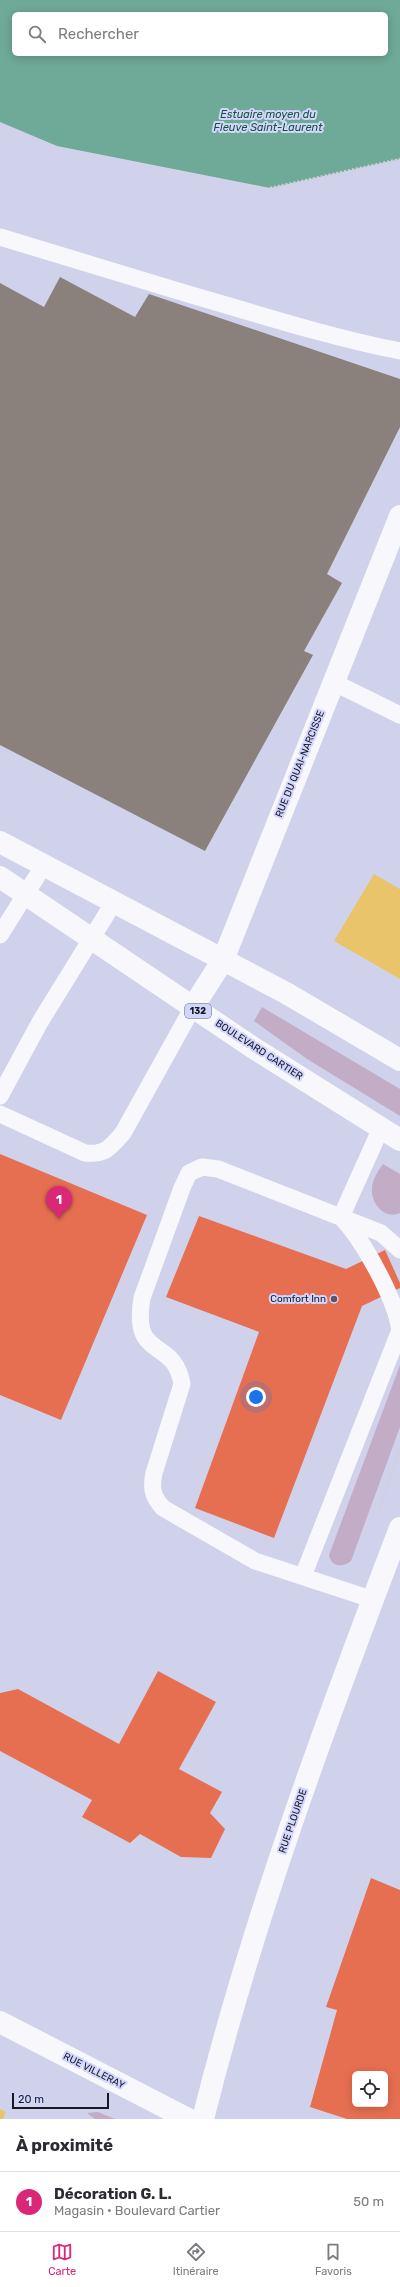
<!DOCTYPE html>
<html lang="fr">
<meta charset="utf-8">
<style>
:root{--surface:#fff;--page:#f7f7f7;--text:#2b2b33;--muted:#7c7c81;--line:#e1e1e2;--accent:#db2777}
body{margin:0;font-family:Rubik,sans-serif;background:var(--page);color:var(--text)}
.controls{position:absolute;right:12px;bottom:12px;display:grid;overflow:hidden;border-radius:6px;box-shadow:0 2px 10px #0003}
.controls button{width:36px;height:36px;display:grid;place-items:center;padding:0;border:0;border-bottom:1px solid var(--line);background:var(--surface);color:var(--text);font:20px sans-serif}
.scale{position:absolute;left:12px;bottom:10px;width:97px;box-sizing:border-box;padding-left:4px;border:2px solid #171728;border-top:0;font-size:11px;line-height:14px;white-space:nowrap;color:#171728;-webkit-text-stroke:3px #d3d6fc;paint-order:stroke}
.you{position:absolute;left:256px;top:1397px;width:14px;height:14px;margin:-10px;border:3px solid #fff;border-radius:50%;background:#1a73e8;box-shadow:0 0 0 6px #1a73e833}
.badge{display:grid;place-items:center;width:26px;height:26px;border-radius:50%;background:var(--accent);color:#fff;font-size:13px;font-weight:700}
.pin{position:absolute;translate:-50% -33px;filter:drop-shadow(0 1px 2px #0008)}
.pin::after{content:'';position:absolute;top:21px;width:14px;height:12px;background:inherit;clip-path:polygon(0 0,100% 0,50% 100%)}
.list{margin:0;padding:0;list-style:none}
h2{display:flex;justify-content:space-between;align-items:center;height:52px;margin:0;padding:0 16px;font-size:17px}
h2 small{font-size:13px;font-weight:400;color:var(--muted)}
.list li{display:grid;grid-template-columns:26px 1fr auto;gap:12px;align-items:center;box-sizing:border-box;height:60px;padding:0 16px;border-top:1px solid var(--line)}
.list b{display:block;font-size:15px;white-space:nowrap}
.list p{margin:0;font-size:13px;white-space:nowrap;color:var(--muted)}
.list em{font-size:13px;font-style:normal;color:var(--muted)}
.icon{flex:none;width:22px;height:22px;fill:none;stroke:currentColor;stroke-width:2;stroke-linecap:round;stroke-linejoin:round}
.map{position:relative;flex:none;width:400px;height:2119px;overflow:hidden}
.search{position:absolute;background:var(--surface);box-shadow:0 2px 10px #0003;left:12px;right:12px;top:12px;height:44px;display:flex;align-items:center;gap:10px;box-sizing:border-box;padding:0 14px;border-radius:6px;color:var(--muted);font-size:15px}
.sheet{height:112px;background:var(--surface)}
nav{display:flex;justify-content:space-around;align-items:center;box-sizing:border-box;height:56px;border-top:1px solid var(--line);background:var(--surface);font-size:11px;color:var(--muted)}
nav a{display:grid;justify-items:center;gap:2px}
nav .on{color:var(--accent)}
.map>svg:first-child{display:block}
.green{fill:#c3adc6}
.water{fill:#6fa997;fill-rule:evenodd}
.homes{fill:#e9c46a}
.shops{fill:#e76f51;fill-rule:evenodd}
.industry{fill:#8a817c}
.lines{fill:none;stroke-linecap:round;stroke-linejoin:round}
.path{stroke:#d0d0d8;stroke-width:2.5;stroke-dasharray:2 2;stroke-linecap:butt}
.service{stroke:#f8f8fc;stroke-width:17}
.minor{stroke:#f8f8fc;stroke-width:22}
.primary{stroke:#f8f8fc;stroke-width:22}
.poi-dot{fill:#58586d;stroke:#d3d6fc;stroke-width:1.5}
.labels{text-anchor:middle;dominant-baseline:central;stroke-width:4;stroke-linejoin:round;paint-order:stroke}
.shield{fill:#d3d6fc;stroke:#4f5068;stroke-width:1}
.shield-label{font-size:9px;font-weight:bold;fill:#171728}
.street-label{font-size:10px;fill:#171728;stroke:#d3d6fc}
.poi-label{font-size:10px;fill:#171728;stroke:#d3d6fc;text-anchor:end}
.water-label{font-size:11px;font-style:italic;fill:#125238;stroke:#d3d6fc}
</style>
<div class="map">
<svg width="400" height="2119" viewBox="0 0 400 2119">
<rect width="100%" height="100%" fill="#d0d2ec"/>
<path class="green" d="M 262,1007 L 400,1089 L 400,1116 L 307,1059 L 254,1021 Z
M 383,1164 L 400,1174 L 400,1213 C 385,1220 371,1204 372,1189 C 372,1180 378,1171 383,1164 Z
M 400,1365 L 400,1427 L 351,1561 C 343,1568 331,1567 329,1555 Z
M 98,2112 L 115,2119 L 95,2119 L 87,2113 Z"/>
<path class="water" d="M 0,0 L 400,0 L 400,159 L 270,188 L 57,146 L 0,122 ZM 14,14 L 386,14 L 386,54 L 14,54 Z"/>
<path class="homes" d="M 374,874 L 400,889 L 400,979 L 334,941 Z
M 0,2109 L 6,2112 L 3,2119 L 0,2119 Z"/>
<path class="shops" d="M 0,1154 L 147,1215 L 61,1420 L 0,1395 Z
M 199,1216 L 346,1269 L 385,1250 L 400,1283 L 400,1288 L 362,1306 L 274,1538 L 195,1508 L 259,1332 L 166,1297 Z
M 158,1671 L 216,1702 L 179,1769 L 222,1792 L 210,1813 L 225,1829 L 211,1858 L 181,1857 L 140,1834 L 130,1843 L 82,1817 L 92,1800 L 0,1751 L 0,1693 L 18,1689 L 119,1744 Z
M 371,1878 L 400,1890 L 400,2119 L 347,2119 L 310,2107 L 337,2010 L 326,2007 ZM 355,2074 L 385,2074 L 385,2104 L 355,2104 Z"/>
<path class="industry" d="M 60,277 L 135,317 L 149,294 L 400,379 L 400,427 L 327,574 L 342,583 L 304,651 L 313,655 L 205,851 L 0,745 L 0,283 L 44,307 Z"/>
<g class="lines">
<path class="path" d="M 270,188 L 400,159
M 379,1509 L 400,1449"/>
<path class="service" d="M 0,237 C 78,261 157,285 236,308 C 290,324 344,340 400,351
M 333,682 L 400,715
M 0,935 L 44,865
M 0,1096 L 40,1022 L 114,902
M 0,1114 L 85,1153 C 105,1155 110,1148 123,1133 L 193,1007
M 381,1128 L 341,1217 C 363,1240 396,1299 400,1331
M 303,1576 L 400,1330
M 374,1600 L 255,1561 L 163,1508 C 152,1496 151,1488 154,1473 L 182,1384 C 174,1336 131,1362 142,1298 L 182,1188 L 189,1173 L 202,1167 L 218,1169 L 381,1233 L 400,1250"/>
<path class="minor" d="M 193,1007 L 223,960 L 400,516
M 0,2022 L 188,2119
M 203,2119 C 253,1918 326,1722 400,1528"/>
<path class="primary" d="M 0,842 L 286,993 L 400,1060
M 0,877 L 252,1047 L 400,1140"/>
</g>
<circle class="poi-dot" cx="334" cy="1299" r="4"/>
<g class="labels">
<rect class="shield" x="185" y="1004" width="26" height="14" rx="3"/>
<g class="shield-label">
<text x="198" y="1011">132</text>
</g>
<g class="street-label">
<text transform="translate(300 764) rotate(-68)">RUE DU QUAI-NARCISSE</text>
<text transform="translate(259 1050) rotate(33)">BOULEVARD CARTIER</text>
<text transform="translate(293 1821) rotate(-71)">RUE PLOURDE</text>
<text transform="translate(94 2071) rotate(27)">RUE VILLERAY</text>
</g>
<g class="poi-label">
<text x="326" y="1299">Comfort Inn</text>
</g>
<g class="water-label">
<text x="268" y="114">Estuaire moyen du<tspan x="268" dy="13">Fleuve Saint-Laurent</tspan></text>
</g>
</g>
</svg>
<div class="controls">
<button><svg class="icon" aria-label="locate" viewBox="0 0 24 24"><circle cx="12" cy="12" r="6"/><path d="M12 2v4M12 18v4M2 12h4M18 12h4"/></svg></button>
</div>
<div class="scale">20 m</div>
<div class="you"></div>
<div class="pin badge" style="left:59px;top:1219px">1</div>
<div class="search"><svg class="icon" aria-label="search" viewBox="0 0 24 24"><circle cx="10" cy="10" r="6"/><path d="M15 15l6 6"/></svg>Rechercher</div>
</div>
<section class="sheet">
<h2>À proximité<small></small></h2>
<ul class="list">
<li><span class="badge">1</span><div><b>Décoration G. L.</b><p>Magasin · Boulevard Cartier</p></div><em>50 m</em></li>
</ul>
</section>
<nav>
<a class="on"><svg class="icon" aria-label="map" viewBox="0 0 24 24"><path d="M3 6l6-2 6 2 6-2v14l-6 2-6-2-6 2zM9 4v14M15 6v14"/></svg>Carte</a>
<a><svg class="icon" aria-label="directions" viewBox="0 0 24 24"><path d="M12 3l9 9-9 9-9-9zM9 14v-3h6M13 9l2 2-2 2"/></svg>Itinéraire</a>
<a><svg class="icon" aria-label="saved" viewBox="0 0 24 24"><path d="M7 4h10v16l-5-4-5 4z"/></svg>Favoris</a>
</nav>
